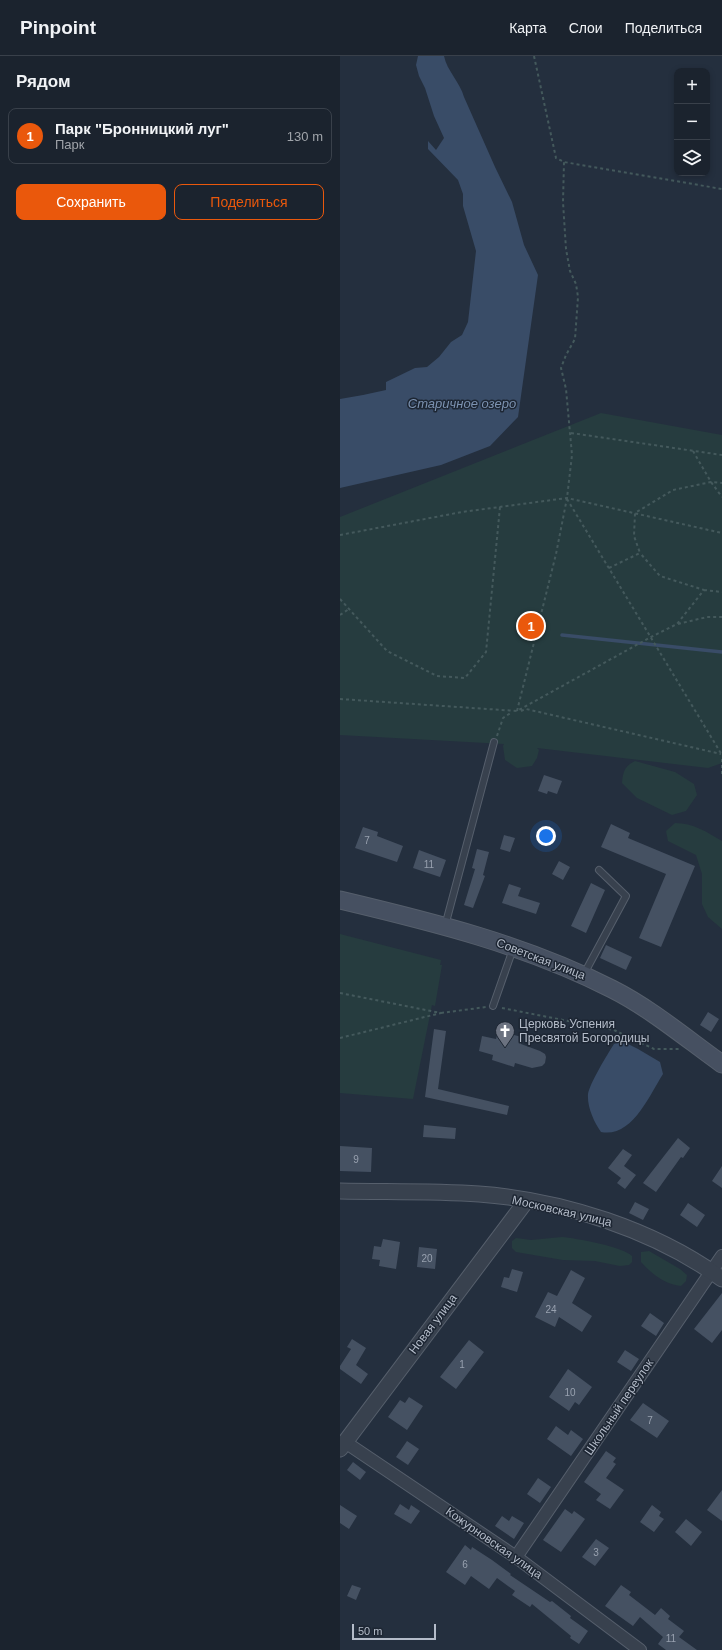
<!DOCTYPE html>
<html lang="ru">
<meta charset="utf-8">
<style>
:root{--surface:#1b232e;--page:#282f3a;--text:#f1f3f6;--muted:#a0a4aa;--line:#39404a;--accent:#ea580c}
body{margin:0;font-family:Helvetica,sans-serif;background:var(--page);color:var(--text)}
.controls{position:absolute;right:12px;top:12px;display:grid;overflow:hidden;border-radius:8px;box-shadow:0 2px 6px #0003}
.controls button{width:36px;height:36px;display:grid;place-items:center;padding:0;border:0;border-bottom:1px solid var(--line);background:var(--surface);color:var(--text);font:20px sans-serif}
.scale{position:absolute;left:12px;bottom:10px;width:84px;box-sizing:border-box;padding-left:4px;border:2px solid #b4bcc9;border-top:0;font-size:11px;line-height:14px;white-space:nowrap;color:#b4bcc9;-webkit-text-stroke:3px #1d2633;paint-order:stroke}
.you{position:absolute;left:206px;top:780px;width:14px;height:14px;margin:-10px;border:3px solid #fff;border-radius:50%;background:#1a73e8;box-shadow:0 0 0 6px #1a73e833}
.badge{display:grid;place-items:center;width:26px;height:26px;border-radius:50%;background:var(--accent);color:#fff;font-size:13px;font-weight:700}
.pin{position:absolute;translate:-50% -50%;border:2px solid #fff;box-shadow:0 1px 4px #0006}
.list{margin:0;padding:0;list-style:none}
h2{display:flex;justify-content:space-between;align-items:center;height:52px;margin:0;padding:0 16px;font-size:17px}
h2 small{font-size:13px;font-weight:400;color:var(--muted)}
.list li{display:grid;grid-template-columns:26px 1fr auto;gap:12px;align-items:center;box-sizing:border-box;height:56px;margin:0 8px 8px;padding:0 8px;border:1px solid var(--line);border-radius:8px}
.list b{display:block;font-size:15px;white-space:nowrap}
.list p{margin:0;font-size:13px;white-space:nowrap;color:var(--muted)}
.list em{font-size:13px;font-style:normal;color:var(--muted)}
.actions{display:flex;gap:8px;padding:12px 16px}
.actions a{flex:1;padding:9px 0;border:1px solid var(--accent);border-radius:8px;text-align:center;font-size:14px;color:var(--accent)}
.actions .main{background:var(--accent);color:#fff}
.icon{flex:none;width:22px;height:22px;fill:none;stroke:currentColor;stroke-width:2;stroke-linecap:round;stroke-linejoin:round}
.map{position:relative;flex:none;width:382px;height:1594px;overflow:hidden}
header{display:flex;align-items:center;gap:24px;box-sizing:border-box;height:56px;padding:0 20px;background:var(--surface);border-bottom:1px solid var(--line)}
header strong{font-size:19px}
nav{display:flex;gap:22px;margin-inline-start:auto;font-size:14px}
main{display:flex}
aside{flex:1;background:var(--surface)}
.map>svg:first-child{display:block}
.green{fill:#263c3f}
.water{fill:#394c67}
.lines{fill:none;stroke-linecap:round;stroke-linejoin:round}
.stream{stroke:#394c67;stroke-width:3.5}
.building{fill:#455162}
.service-casing{stroke:#565f6c;stroke-width:8}
.minor-casing{stroke:#565f6c;stroke-width:14}
.tertiary-casing{stroke:#565f6c;stroke-width:17}
.secondary-casing{stroke:#565f6c;stroke-width:19}
.path{stroke:#44595c;stroke-width:2;stroke-dasharray:3 3;stroke-linecap:butt}
.service{stroke:#38414e;stroke-width:6}
.minor{stroke:#38414e;stroke-width:12}
.tertiary{stroke:#38414e;stroke-width:15}
.secondary{stroke:#465061;stroke-width:17}
.labels{text-anchor:middle;dominant-baseline:central;stroke-width:3;stroke-linejoin:round;paint-order:stroke}
.number-label{font-size:10px;fill:#98a1af}
.street-label{font-size:12px;fill:#b4bcc9;stroke:#1d2633}
.poi-label{font-size:12px;fill:#b4bcc9;stroke:#1d2633;text-anchor:start}
.water-label{font-size:13px;font-style:italic;fill:#7c92b1;stroke:#1d2633}
</style>
<header>
<strong>Pinpoint</strong>
<nav><a>Карта</a><a>Слои</a><a>Поделиться</a></nav>
</header>
<main>
<aside>
<h2>Рядом<small></small></h2>
<ul class="list">
<li><span class="badge">1</span><div><b>Парк &quot;Бронницкий луг&quot;</b><p>Парк</p></div><em>130 m</em></li>
</ul>
<div class="actions"><a class="main">Сохранить</a><a>Поделиться</a></div>
</aside>
<div class="map">
<svg width="382" height="1594" viewBox="0 0 382 1594">
<rect width="100%" height="100%" fill="#242f3e"/>
<path class="green" d="M 261,357 L 382,379 L 382,707 L 368,712 L 197,692 L 199,694 L 197,702 L 192,710 L 177,712 L 165,704 L 163,690 L 164,688 L 0,679 L 0,461 Z
M 295,705 L 335,716 L 354,728 L 357,739 L 346,755 L 332,759 L 297,742 L 282,727 C 283,715 285,710 295,705 Z
M 335,767 C 353,767 367,776 382,785 L 382,873 L 368,861 L 362,848 L 362,818 L 356,799 L 328,785 L 326,775 Z
M 0,878 L 101,904 L 100,909 L 102,909 L 95,950 L 92,949 L 73,1043 L 0,1037 Z
M 222,1181 C 235,1182 284,1191 292,1200 L 292,1206 L 289,1209 L 280,1210 L 255,1205 L 223,1204 L 176,1196 L 172,1192 L 172,1185 L 176,1182 L 191,1184 Z
M 309,1195 L 340,1213 L 347,1219 L 346,1225 L 341,1230 C 324,1228 312,1218 301,1206 L 301,1196 Z"/>
<path class="water" d="M 78,0 L 104,0 C 107,15 120,26 124,41 L 155,111 L 172,146 L 184,189 L 198,219 L 178,361 L 150,390 L 101,409 L 0,432 L 0,343 L 23,339 L 46,334 L 46,326 L 75,312 L 87,311 L 99,301 L 111,286 L 122,279 L 128,266 L 136,195 L 123,150 L 123,138 L 118,124 L 88,93 L 88,85 L 96,94 L 104,82 L 94,60 L 85,32 L 79,20 L 76,9 Z
M 282,985 L 298,993 L 320,1006 L 323,1018 C 309,1040 292,1082 261,1076 C 254,1066 247,1051 248,1038 C 250,1027 267,999 274,988 Z"/>
<g class="lines">
<path class="stream" d="M 222,579 L 382,596"/>
</g>
<path class="building" d="M 204,719 L 222,725 L 217,738 L 208,735 L 207,738 L 198,735 Z
M 271,768 L 290,777 L 288,782 L 355,810 L 321,891 L 299,882 L 326,818 L 261,791 Z
M 23,771 L 38,776 L 37,780 L 63,790 L 57,806 L 15,792 Z
M 164,779 L 175,782 L 170,796 L 160,793 Z
M 137,793 L 149,796 L 143,819 L 145,820 L 133,852 L 124,849 L 135,813 L 132,812 Z
M 79,794 L 106,804 L 100,821 L 73,812 Z
M 219,805 L 230,811 L 223,824 L 212,818 Z
M 251,827 L 265,834 L 246,877 L 231,870 Z
M 169,828 L 181,832 L 178,840 L 200,847 L 196,858 L 162,847 Z
M 266,889 L 292,901 L 286,914 L 260,902 Z
M 368,956 L 379,963 L 371,976 L 360,969 Z
M 94,973 L 106,975 L 98,1033 L 169,1050 L 167,1059 L 85,1041 Z
M 158,975 L 182,981 L 181,988 L 200,995 L 205,998 L 206,1001 L 205,1007 L 202,1010 L 192,1012 L 175,1007 L 174,1011 L 152,1004 L 153,999 L 139,995 L 142,980 L 156,983 Z
M 84,1069 L 116,1072 L 115,1083 L 83,1081 Z
M 338,1082 L 350,1092 L 343,1102 L 341,1101 L 316,1136 L 303,1127 Z
M 0,1090 L 32,1092 L 31,1116 L 0,1115 Z
M 283,1093 L 292,1099 L 284,1110 L 296,1119 L 285,1133 L 277,1127 L 281,1122 L 268,1112 Z
M 382,1110 L 382,1132 L 372,1125 Z
M 295,1146 L 309,1153 L 303,1164 L 289,1157 Z
M 348,1147 L 365,1159 L 357,1171 L 340,1159 Z
M 43,1183 L 60,1186 L 56,1213 L 39,1210 L 40,1204 L 32,1203 L 34,1190 L 41,1191 Z
M 79,1191 L 97,1193 L 95,1213 L 77,1211 Z
M 172,1213 L 183,1216 L 177,1236 L 161,1231 L 164,1221 L 169,1222 Z
M 231,1214 L 245,1222 L 232,1247 L 252,1260 L 242,1276 L 219,1261 L 215,1271 L 195,1261 L 208,1236 L 217,1240 Z
M 382,1237 L 382,1274 L 372,1287 L 354,1273 Z
M 310,1257 L 324,1267 L 316,1280 L 301,1270 Z
M 12,1283 L 26,1292 L 16,1309 L 28,1318 L 21,1328 L 0,1313 L 0,1310 L 11,1293 L 7,1291 Z
M 129,1284 L 144,1296 L 116,1333 L 100,1321 Z
M 285,1294 L 299,1303 L 291,1315 L 277,1306 Z
M 228,1313 L 252,1331 L 239,1349 L 235,1346 L 229,1355 L 209,1341 Z
M 69,1341 L 83,1350 L 67,1374 L 48,1361 L 60,1344 L 65,1347 Z
M 303,1347 L 329,1365 L 317,1382 L 290,1364 Z
M 216,1370 L 228,1379 L 231,1374 L 243,1383 L 231,1400 L 207,1383 Z
M 67,1385 L 79,1393 L 68,1409 L 56,1401 Z
M 266,1395 L 276,1402 L 273,1406 L 276,1408 L 266,1422 L 284,1434 L 270,1453 L 256,1444 L 261,1438 L 244,1426 Z
M 13,1406 L 26,1416 L 20,1424 L 7,1414 Z
M 198,1422 L 211,1431 L 200,1447 L 187,1438 Z
M 382,1434 L 382,1465 L 367,1454 Z
M 60,1448 L 69,1454 L 71,1449 L 80,1455 L 71,1468 L 54,1458 Z
M 0,1449 L 17,1460 L 9,1473 L 0,1467 Z
M 312,1449 L 321,1456 L 319,1460 L 324,1463 L 314,1476 L 300,1466 Z
M 225,1453 L 232,1458 L 234,1455 L 245,1463 L 221,1496 L 203,1484 Z
M 162,1460 L 169,1465 L 172,1460 L 184,1467 L 174,1483 L 155,1470 Z
M 346,1463 L 362,1476 L 351,1490 L 335,1476 Z
M 256,1483 L 269,1492 L 255,1510 L 242,1501 Z
M 125,1489 L 131,1494 L 132,1491 L 152,1504 L 171,1518 L 170,1519 L 210,1546 L 212,1545 L 231,1560 L 230,1562 L 248,1575 L 239,1588 L 230,1582 L 231,1580 L 192,1548 L 190,1551 L 172,1539 L 175,1535 L 157,1522 L 149,1533 L 131,1520 L 125,1529 L 106,1516 Z
M 12,1529 L 21,1532 L 16,1544 L 7,1540 Z
M 281,1529 L 291,1536 L 289,1539 L 315,1559 L 321,1552 L 330,1560 L 328,1563 L 344,1575 L 339,1581 L 357,1594 L 326,1594 L 318,1588 L 323,1581 L 300,1561 L 293,1570 L 265,1550 Z"/>
<g class="lines">
<g class="service-casing">
<path id="service" d="M 105,870 L 154,686
M 244,918 L 286,840 L 259,814
M 153,950 L 173,893"/>
</g>
<g class="minor-casing">
<path id="minor" d="M 5,1386 L 176,1501 L 300,1594
M 176,1501 L 382,1200"/>
</g>
<g class="tertiary-casing">
<path id="tertiary" d="M 0,1135 C 46,1136 93,1135 139,1138 C 222,1144 315,1174 382,1223
M 0,1393 L 187,1144"/>
</g>
<g class="secondary-casing">
<path id="secondary" d="M 0,844 C 93,866 186,889 272,933 C 310,952 347,983 382,1008"/>
</g>
<path class="path" d="M 194,0 L 216,102 L 224,106 L 382,133
M 231,377 L 382,399
M 353,395 L 371,426 L 382,441
M 227,443 L 382,699
M 0,479 L 122,456 L 227,442 L 382,477
M 269,512 L 300,497 L 294,480 L 295,457 L 333,434 L 371,426 L 382,427
M 364,534 L 382,536
M 0,543 L 47,595 L 97,620 L 125,622 L 146,596 L 160,451
M 0,559 L 9,553
M 338,568 L 367,561 L 382,561
M 0,643 L 177,655 L 311,581 L 337,568 L 364,534 L 320,520 L 300,497
M 177,655 L 216,498 L 227,442 L 232,399 L 226,333 L 221,312 L 226,299 L 235,283 L 238,241 L 236,228 L 230,215 L 226,193 L 223,146 L 224,106
M 181,655 L 186,653 L 381,698
M 157,680 L 163,662 L 172,656
M 382,703 L 382,718
M 0,937 L 101,957 L 0,982
M 162,952 L 274,974 L 314,993 L 339,993
M 101,957 L 146,951"/>
<use href="#service" class="service"/>
<use href="#minor" class="minor"/>
<use href="#tertiary" class="tertiary"/>
<use href="#secondary" class="secondary"/>
</g>
<defs>
<g id="church-pin" transform="scale(1)"><path d="M0 17L-7.5 6A9.5 9.5 0 1 1 7.5 6Z" fill="#6b7280" stroke="#1d2633"/><path d="M-1.2-6h2.4v3.5h3.3v2.4h-3.3V6h-2.4V-.1h-3.3v-2.4h3.3Z" fill="#fff"/></g>
</defs>
<g fill-rule="evenodd">
<use href="#church-pin" x="165" y="975"/>
</g>
<g class="labels">
<g class="number-label">
<text x="27" y="784">7</text>
<text x="89" y="808">11</text>
<text x="16" y="1103">9</text>
<text x="87" y="1202">20</text>
<text x="211" y="1253">24</text>
<text x="122" y="1308">1</text>
<text x="230" y="1336">10</text>
<text x="310" y="1364">7</text>
<text x="256" y="1496">3</text>
<text x="125" y="1508">6</text>
<text x="331" y="1582">11</text>
</g>
<g class="street-label">
<text transform="translate(201 903) rotate(21)">Советская улица</text>
<text transform="translate(222 1155) rotate(13)">Московская улица</text>
<text transform="translate(93 1268) rotate(-53)">Новая улица</text>
<text transform="translate(279 1351) rotate(-56)">Школьный переулок</text>
<text transform="translate(154 1487) rotate(35)">Кожурновская улица</text>
</g>
<g class="poi-label">
<text x="179" y="968">Церковь Успения<tspan x="179" dy="14">Пресвятой Богородицы</tspan></text>
</g>
<g class="water-label">
<text x="122" y="347">Старичное озеро</text>
</g>
</g>
</svg>
<div class="controls">
<button>+</button>
<button>−</button>
<button><svg class="icon" aria-label="layers" viewBox="0 0 24 24"><path d="M12 4l9 5-9 5-9-5zM3 14l9 5 9-5"/></svg></button>
</div>
<div class="scale">50 m</div>
<div class="you"></div>
<div class="pin badge" style="left:191px;top:570px">1</div>
</div>
</main>
